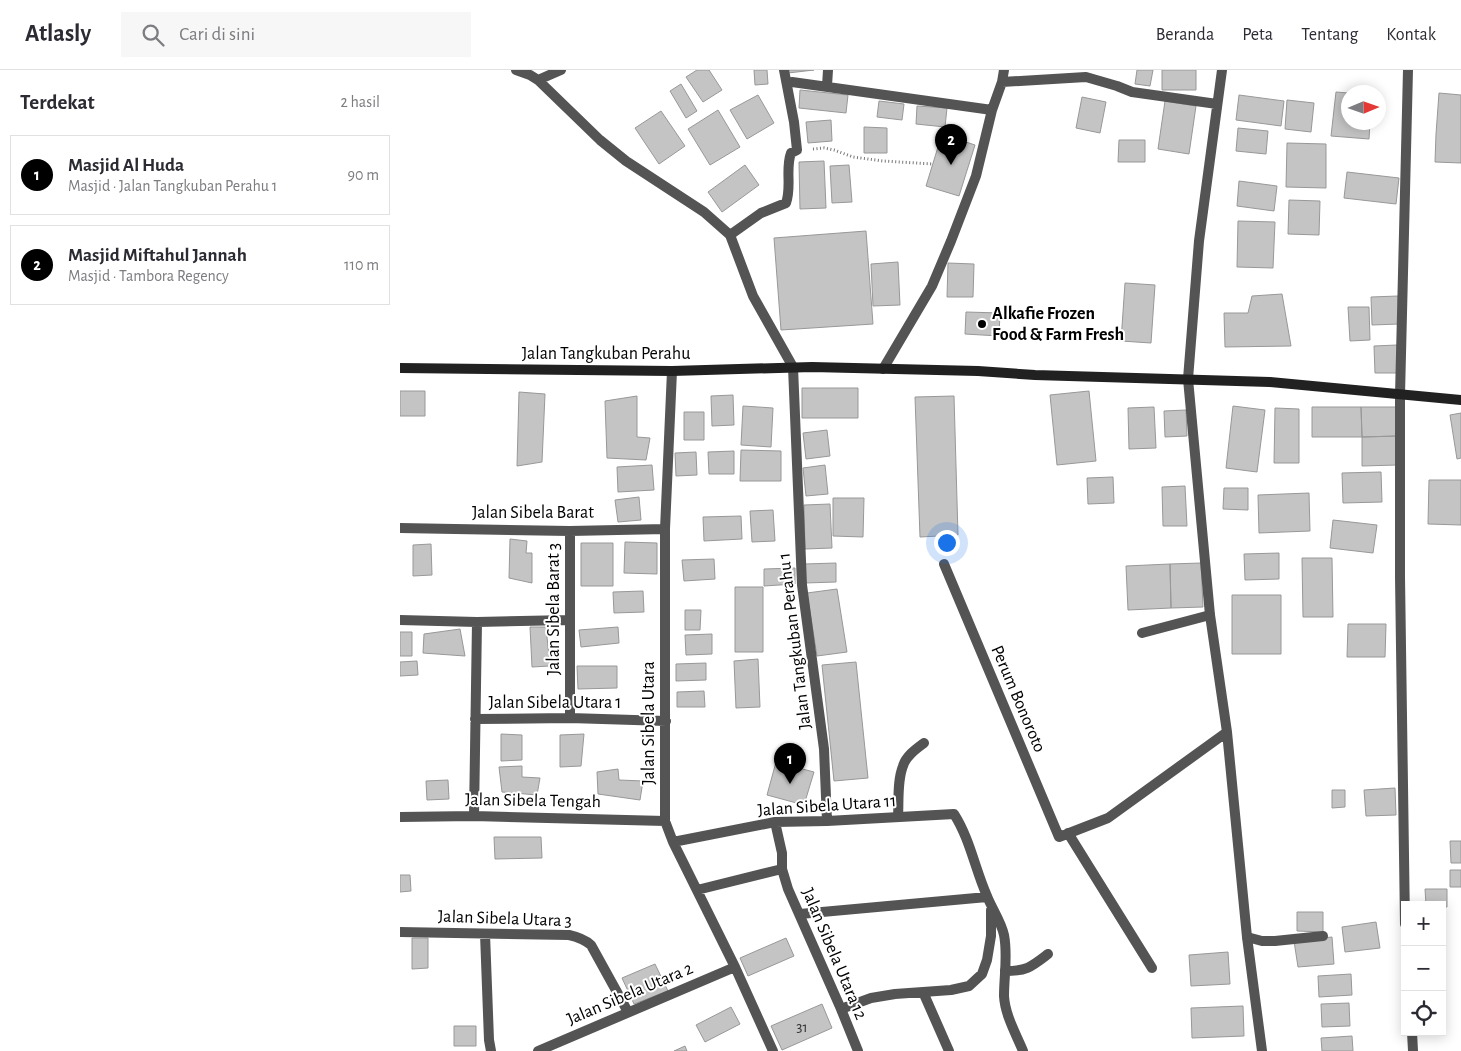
<!DOCTYPE html>
<html lang="id">
<meta charset="utf-8">
<style>
:root{--surface:#fff;--page:#f7f7f7;--text:#2b2b33;--muted:#7c7c81;--line:#e1e1e2;--accent:#000}
body{margin:0;font-family:"Alegreya Sans",sans-serif;background:var(--page);color:var(--text)}
.controls{position:absolute;right:15px;bottom:15px;display:grid;overflow:hidden;border-radius:0px;box-shadow:0 2px 12px #0003}
.controls button{width:45px;height:45px;display:grid;place-items:center;padding:0;border:0;border-bottom:1px solid var(--line);background:var(--surface);color:var(--text);font:25px sans-serif}
.compass{position:absolute;left:941px;top:15px;width:45px;height:45px;border-radius:50%;background:var(--surface);box-shadow:0 2px 12px #0003;rotate:88deg}
.you{position:absolute;left:546px;top:472px;width:18px;height:18px;margin:-12px;border:4px solid #fff;border-radius:50%;background:#1a73e8;box-shadow:0 0 0 8px #1a73e833}
.badge{display:grid;place-items:center;width:32px;height:32px;border-radius:50%;background:var(--accent);color:#fff;font-size:16px;font-weight:700}
.pin{position:absolute;translate:-50% -41px;filter:drop-shadow(0 1px 2px #0008)}
.pin::after{content:'';position:absolute;top:26px;width:18px;height:15px;background:inherit;clip-path:polygon(0 0,100% 0,50% 100%)}
.list{margin:0;padding:0;list-style:none}
h2{display:flex;justify-content:space-between;align-items:center;height:65px;margin:0;padding:0 20px;font-size:21px}
h2 small{font-size:16px;font-weight:400;color:var(--muted)}
.list li{display:grid;grid-template-columns:32px 1fr auto;gap:15px;align-items:center;box-sizing:border-box;height:80px;margin:0 10px 10px;padding:0 10px;border:1px solid var(--line);border-radius:0px}
.list b{display:block;font-size:19px;white-space:nowrap}
.list p{margin:0;font-size:16px;white-space:nowrap;color:var(--muted)}
.list em{font-size:16px;font-style:normal;color:var(--muted)}
.icon{flex:none;width:28px;height:28px;fill:none;stroke:currentColor;stroke-width:2;stroke-linecap:round;stroke-linejoin:round}
.map{position:relative;flex:none;width:1061px;height:981px;overflow:hidden}
header{display:flex;align-items:center;gap:30px;box-sizing:border-box;height:70px;padding:0 25px;background:var(--surface);border-bottom:1px solid var(--line)}
header strong{font-size:24px}
nav{display:flex;gap:28px;margin-inline-start:auto;font-size:18px}
.search{width:350px;height:45px;background:var(--page);display:flex;align-items:center;gap:12px;box-sizing:border-box;padding:0 18px;border-radius:0px;color:var(--muted);font-size:19px}
main{display:flex}
aside{flex:1;background:var(--surface)}
.map>svg:first-child{display:block}
.building{fill:#c4c4c4;stroke:#989898}
.lines{fill:none;stroke-linecap:round;stroke-linejoin:round}
.path{stroke:#767676;stroke-width:3;stroke-dasharray:1 2.5;stroke-linecap:butt}
.lane{stroke:#545454;stroke-width:10}
.street{stroke:#545454;stroke-width:10}
.secondary{stroke:#212121;stroke-width:10}
.poi-dot{fill:#000;stroke:#fff;stroke-width:2}
.labels{text-anchor:middle;dominant-baseline:central;stroke-width:4;stroke-linejoin:round;paint-order:stroke}
.number-label{font-size:15px;fill:#313131}
.poi-label{font-size:18px;font-weight:bold;fill:#000;stroke:#fff;text-anchor:start}
.street-label{font-size:18px;fill:#000;stroke:#fff}
</style>
<header>
<strong>Atlasly</strong>
<div class="search"><svg class="icon" aria-label="search" viewBox="0 0 24 24"><circle cx="10" cy="10" r="6"/><path d="M15 15l6 6"/></svg>Cari di sini</div>
<nav><a>Beranda</a><a>Peta</a><a>Tentang</a><a>Kontak</a></nav>
</header>
<main>
<aside>
<h2>Terdekat<small>2 hasil</small></h2>
<ul class="list">
<li><span class="badge">1</span><div><b>Masjid Al Huda</b><p>Masjid · Jalan Tangkuban Perahu 1</p></div><em>90 m</em></li>
<li><span class="badge">2</span><div><b>Masjid Miftahul Jannah</b><p>Masjid · Tambora Regency</p></div><em>110 m</em></li>
</ul>
</aside>
<div class="map">
<svg width="1061" height="981" viewBox="0 0 1061 981">
<rect width="100%" height="100%" fill="#fff"/>
<path class="building" d="M 297,0 L 309,0 L 322,20 L 303,32 L 286,7 Z
M 354,0 L 367,0 L 368,14 L 355,15 Z
M 387,0 L 414,0 L 388,3 Z
M 737,0 L 753,0 L 750,16 L 735,14 Z
M 762,0 L 796,0 L 796,20 L 762,20 Z
M 281,14 L 297,41 L 286,48 L 270,21 Z
M 400,20 L 448,25 L 446,43 L 399,38 Z
M 936,22 L 948,23 L 948,52 L 970,52 L 969,69 L 931,66 Z
M 1039,23 L 1061,25 L 1061,93 L 1035,92 L 1036,64 Z
M 358,25 L 374,53 L 347,69 L 330,40 Z
M 839,25 L 884,31 L 881,56 L 836,50 Z
M 682,27 L 706,32 L 700,63 L 676,58 Z
M 887,30 L 914,33 L 911,62 L 885,59 Z
M 479,31 L 504,34 L 502,50 L 477,47 Z
M 765,31 L 796,36 L 789,84 L 758,79 Z
M 517,36 L 547,38 L 545,57 L 516,54 Z
M 318,40 L 340,77 L 310,95 L 288,59 Z
M 261,41 L 285,76 L 259,94 L 235,58 Z
M 431,50 L 432,71 L 408,73 L 406,52 Z
M 464,57 L 487,58 L 487,83 L 464,83 Z
M 838,58 L 868,61 L 866,84 L 836,81 Z
M 542,64 L 575,75 L 559,126 L 526,116 Z
M 719,70 L 745,70 L 745,92 L 718,92 Z
M 887,73 L 926,74 L 926,118 L 886,117 Z
M 424,91 L 426,138 L 400,139 L 399,92 Z
M 345,95 L 359,115 L 322,142 L 308,122 Z
M 449,95 L 452,132 L 432,133 L 430,96 Z
M 947,102 L 999,108 L 996,134 L 944,128 Z
M 839,111 L 877,116 L 874,141 L 837,136 Z
M 889,130 L 920,131 L 919,165 L 888,164 Z
M 838,151 L 875,152 L 873,198 L 837,197 Z
M 466,161 L 473,254 L 381,260 L 374,168 Z
M 498,192 L 500,235 L 473,236 L 471,194 Z
M 548,193 L 574,194 L 573,227 L 547,227 Z
M 725,213 L 755,215 L 751,273 L 721,271 Z
M 882,224 L 891,276 L 825,277 L 824,243 L 848,243 L 852,226 Z
M 998,226 L 999,254 L 972,255 L 971,227 Z
M 948,237 L 969,237 L 970,270 L 950,271 Z
M 566,242 L 600,243 L 599,266 L 565,264 Z
M 997,275 L 998,303 L 975,303 L 974,276 Z
M 402,318 L 458,318 L 458,348 L 402,348 Z
M 0,321 L 25,321 L 25,346 L 0,346 Z
M 689,321 L 696,391 L 657,395 L 650,325 Z
M 119,322 L 145,324 L 142,392 L 117,396 Z
M 333,325 L 334,355 L 312,356 L 311,326 Z
M 237,326 L 237,367 L 250,368 L 246,390 L 207,388 L 205,331 Z
M 554,326 L 558,465 L 520,467 L 515,327 Z
M 343,336 L 373,338 L 371,377 L 341,375 Z
M 833,336 L 865,340 L 857,402 L 826,398 Z
M 754,337 L 756,378 L 729,379 L 728,338 Z
M 912,337 L 961,337 L 962,367 L 912,367 Z
M 961,337 L 997,337 L 997,366 L 962,367 Z
M 875,338 L 899,339 L 899,393 L 874,393 Z
M 786,340 L 787,366 L 765,367 L 764,341 Z
M 284,342 L 304,342 L 304,370 L 284,370 Z
M 1061,343 L 1061,388 L 1057,389 L 1050,345 Z
M 427,360 L 430,386 L 406,389 L 403,363 Z
M 997,366 L 997,395 L 962,396 L 962,367 Z
M 341,380 L 381,381 L 381,411 L 340,411 Z
M 334,381 L 334,404 L 309,404 L 308,382 Z
M 296,382 L 297,405 L 276,406 L 275,383 Z
M 252,395 L 254,420 L 218,422 L 217,397 Z
M 425,395 L 428,424 L 406,426 L 403,398 Z
M 981,402 L 982,432 L 943,433 L 942,403 Z
M 713,407 L 714,433 L 688,434 L 687,408 Z
M 1029,410 L 1061,410 L 1061,455 L 1028,454 Z
M 785,416 L 787,456 L 763,456 L 762,417 Z
M 824,418 L 848,418 L 848,440 L 823,439 Z
M 909,423 L 910,461 L 859,463 L 858,425 Z
M 239,427 L 241,450 L 218,452 L 215,430 Z
M 433,428 L 464,428 L 463,467 L 433,466 Z
M 430,434 L 432,478 L 405,479 L 404,435 Z
M 373,440 L 375,471 L 352,472 L 350,441 Z
M 341,446 L 342,469 L 304,471 L 303,447 Z
M 933,450 L 977,455 L 973,483 L 930,478 Z
M 110,469 L 127,471 L 126,483 L 132,483 L 132,513 L 109,508 Z
M 225,472 L 257,473 L 257,504 L 224,503 Z
M 181,473 L 213,473 L 213,516 L 181,516 Z
M 31,474 L 32,505 L 13,506 L 13,475 Z
M 879,483 L 879,509 L 845,510 L 844,484 Z
M 902,488 L 932,488 L 933,547 L 903,547 Z
M 314,489 L 315,509 L 284,511 L 282,490 Z
M 436,493 L 436,512 L 405,513 L 404,494 Z
M 801,493 L 803,537 L 771,538 L 770,494 Z
M 770,494 L 771,538 L 728,540 L 726,496 Z
M 395,498 L 395,514 L 364,516 L 364,499 Z
M 335,517 L 363,517 L 363,582 L 335,582 Z
M 437,519 L 447,582 L 417,586 L 407,523 Z
M 243,521 L 244,542 L 214,543 L 213,522 Z
M 832,525 L 881,525 L 881,584 L 832,584 Z
M 285,540 L 301,540 L 300,560 L 285,560 Z
M 948,554 L 986,554 L 985,587 L 947,587 Z
M 130,557 L 146,557 L 150,596 L 132,597 Z
M 218,557 L 219,573 L 181,577 L 179,560 Z
M 60,559 L 65,586 L 23,583 L 24,564 Z
M 0,562 L 12,562 L 12,586 L 0,586 Z
M 312,564 L 312,584 L 286,585 L 285,565 Z
M 358,589 L 360,637 L 336,638 L 334,591 Z
M 17,591 L 18,605 L 0,606 L 0,592 Z
M 456,592 L 468,708 L 434,711 L 422,595 Z
M 306,593 L 306,610 L 276,611 L 276,594 Z
M 177,596 L 217,596 L 217,618 L 178,619 Z
M 304,621 L 305,637 L 277,637 L 277,622 Z
M 101,664 L 122,665 L 122,690 L 101,691 Z
M 184,664 L 181,696 L 160,697 L 160,665 Z
M 376,692 L 414,702 L 404,735 L 367,725 Z
M 122,696 L 122,707 L 140,708 L 137,725 L 102,722 L 99,697 Z
M 218,699 L 219,710 L 243,711 L 240,730 L 198,724 L 197,702 Z
M 48,710 L 49,729 L 27,730 L 26,711 Z
M 995,718 L 996,745 L 966,746 L 964,720 Z
M 932,720 L 945,720 L 945,737 L 932,738 Z
M 94,767 L 141,767 L 142,788 L 95,789 Z
M 1050,771 L 1061,771 L 1061,793 L 1051,793 Z
M 1050,800 L 1061,800 L 1061,817 L 1050,817 Z
M 0,805 L 10,805 L 11,821 L 0,822 Z
M 1025,819 L 1047,819 L 1047,837 L 1042,837 L 1042,835 L 1026,835 Z
M 897,842 L 923,842 L 923,862 L 897,861 Z
M 976,852 L 980,878 L 945,882 L 942,857 Z
M 932,867 L 934,894 L 898,897 L 894,871 Z
M 12,868 L 28,868 L 28,898 L 12,899 Z
M 386,868 L 394,886 L 348,906 L 340,888 Z
M 828,882 L 830,914 L 791,916 L 789,885 Z
M 255,894 L 268,921 L 234,934 L 222,908 Z
M 951,904 L 952,925 L 919,927 L 918,906 Z
M 949,933 L 950,956 L 922,957 L 921,934 Z
M 422,934 L 432,958 L 382,980 L 371,956 Z
M 843,936 L 844,966 L 792,968 L 791,938 Z
M 331,937 L 340,954 L 305,972 L 296,955 Z
M 54,956 L 76,956 L 76,976 L 54,976 Z
M 952,966 L 953,981 L 922,981 L 921,968 Z
M 285,976 L 287,981 L 274,981 Z"/>
<g class="lines">
<path class="path" d="M 413,79 L 424,78 L 434,80 L 453,87 L 483,91 L 533,94"/>
<path class="lane" d="M 742,563 L 810,545
M 498,747 C 499,731 497,711 503,696 C 506,686 516,679 524,673
M 847,867 L 862,871 L 875,871 L 923,866
M 605,901 C 627,901 631,897 648,884"/>
<path class="street" d="M 116,0 L 130,5 L 138,10 L 161,0
M 822,0 L 799,171 L 788,309 L 810,545 L 827,662 L 847,867 L 862,981
M 138,10 L 200,70 L 226,91 L 304,142 L 330,165 L 353,226 L 393,297 L 402,515 L 424,679 L 427,751
M 392,12 L 592,40
M 602,12 L 686,7 L 717,16 L 732,22 L 817,34
M 427,16 L 428,0
M 330,165 L 361,143 L 386,133 C 392,117 385,99 391,83 L 397,80 L 394,52 L 384,0
M 483,299 L 532,216 L 551,171 L 576,106 L 592,40 L 602,12 L 604,0
M 272,301 L 265,459 L 265,751 L 273,772 L 335,897 L 373,981
M 0,458 L 170,461 L 265,459
M 544,494 L 659,767 L 708,748 L 827,662
M 0,550 L 77,552 L 170,550
M 170,648 L 170,461
M 75,649 L 170,648 L 266,651
M 74,746 L 77,552
M 0,747 L 74,746 L 265,751
M 375,752 L 382,783 L 382,799 L 388,819 L 441,939 L 458,981
M 668,763 L 752,898
M 273,772 L 375,752 L 427,751 L 554,744 C 570,769 575,799 587,826 C 592,839 601,851 604,865 C 608,885 604,906 604,926 C 605,945 616,964 623,981
M 297,820 L 382,799
M 400,844 L 587,827
M 1005,854 L 1000,507 L 1000,325 L 1008,0
M 0,862 L 169,865 C 178,867 184,869 191,875 L 228,942
M 85,864 L 89,970 L 91,981
M 523,922 L 549,981
M 441,939 L 471,928 L 495,924 L 551,920 L 569,916 L 582,904 L 587,890 L 591,866 L 591,840
M 1012,962 L 1013,981
M 138,981 L 335,897"/>
<path class="secondary" d="M 0,298 L 272,301 L 412,297 L 578,301 L 635,305 L 870,312 L 1061,330"/>
</g>
<circle class="poi-dot" cx="582" cy="254" r="5"/>
<g class="labels">
<g class="number-label">
<text x="402" y="957">31</text>
</g>
<g class="poi-label">
<text x="592" y="244">Alkafie Frozen<tspan x="592" dy="21">Food &amp; Farm Fresh</tspan></text>
</g>
<g class="street-label">
<text x="206" y="284">Jalan Tangkuban Perahu</text>
<text x="133" y="443">Jalan Sibela Barat</text>
<text transform="translate(154 539) rotate(-90)">Jalan Sibela Barat 3</text>
<text transform="translate(395 571) rotate(-97)">Jalan Tangkuban Perahu 1</text>
<text transform="translate(618 629) rotate(67)">Perum Bonoroto</text>
<text x="155" y="633">Jalan Sibela Utara 1</text>
<text transform="translate(249 653) rotate(-90)">Jalan Sibela Utara</text>
<text transform="translate(133 731) rotate(1)">Jalan Sibela Tengah</text>
<text transform="translate(427 736) rotate(-4)">Jalan Sibela Utara 11</text>
<text transform="translate(105 849) rotate(2)">Jalan Sibela Utara 3</text>
<text transform="translate(434 884) rotate(67)">Jalan Sibela Utara 12</text>
<text transform="translate(230 924) rotate(-23)">Jalan Sibela Utara 2</text>
</g>
</g>
</svg>
<div class="controls">
<button>+</button>
<button>−</button>
<button><svg class="icon" aria-label="locate" viewBox="0 0 24 24"><circle cx="12" cy="12" r="6"/><path d="M12 2v4M12 18v4M2 12h4M18 12h4"/></svg></button>
</div>
<svg class="compass" viewBox="-18 -18 36 36"><path d="M0-13l5 13h-10z" fill="#e53935"/><path d="M0 13l5-13h-10z" fill="#7c7c81"/></svg>
<div class="you"></div>
<div class="pin badge" style="left:390px;top:714px">1</div>
<div class="pin badge" style="left:551px;top:95px">2</div>
</div>
</main>
